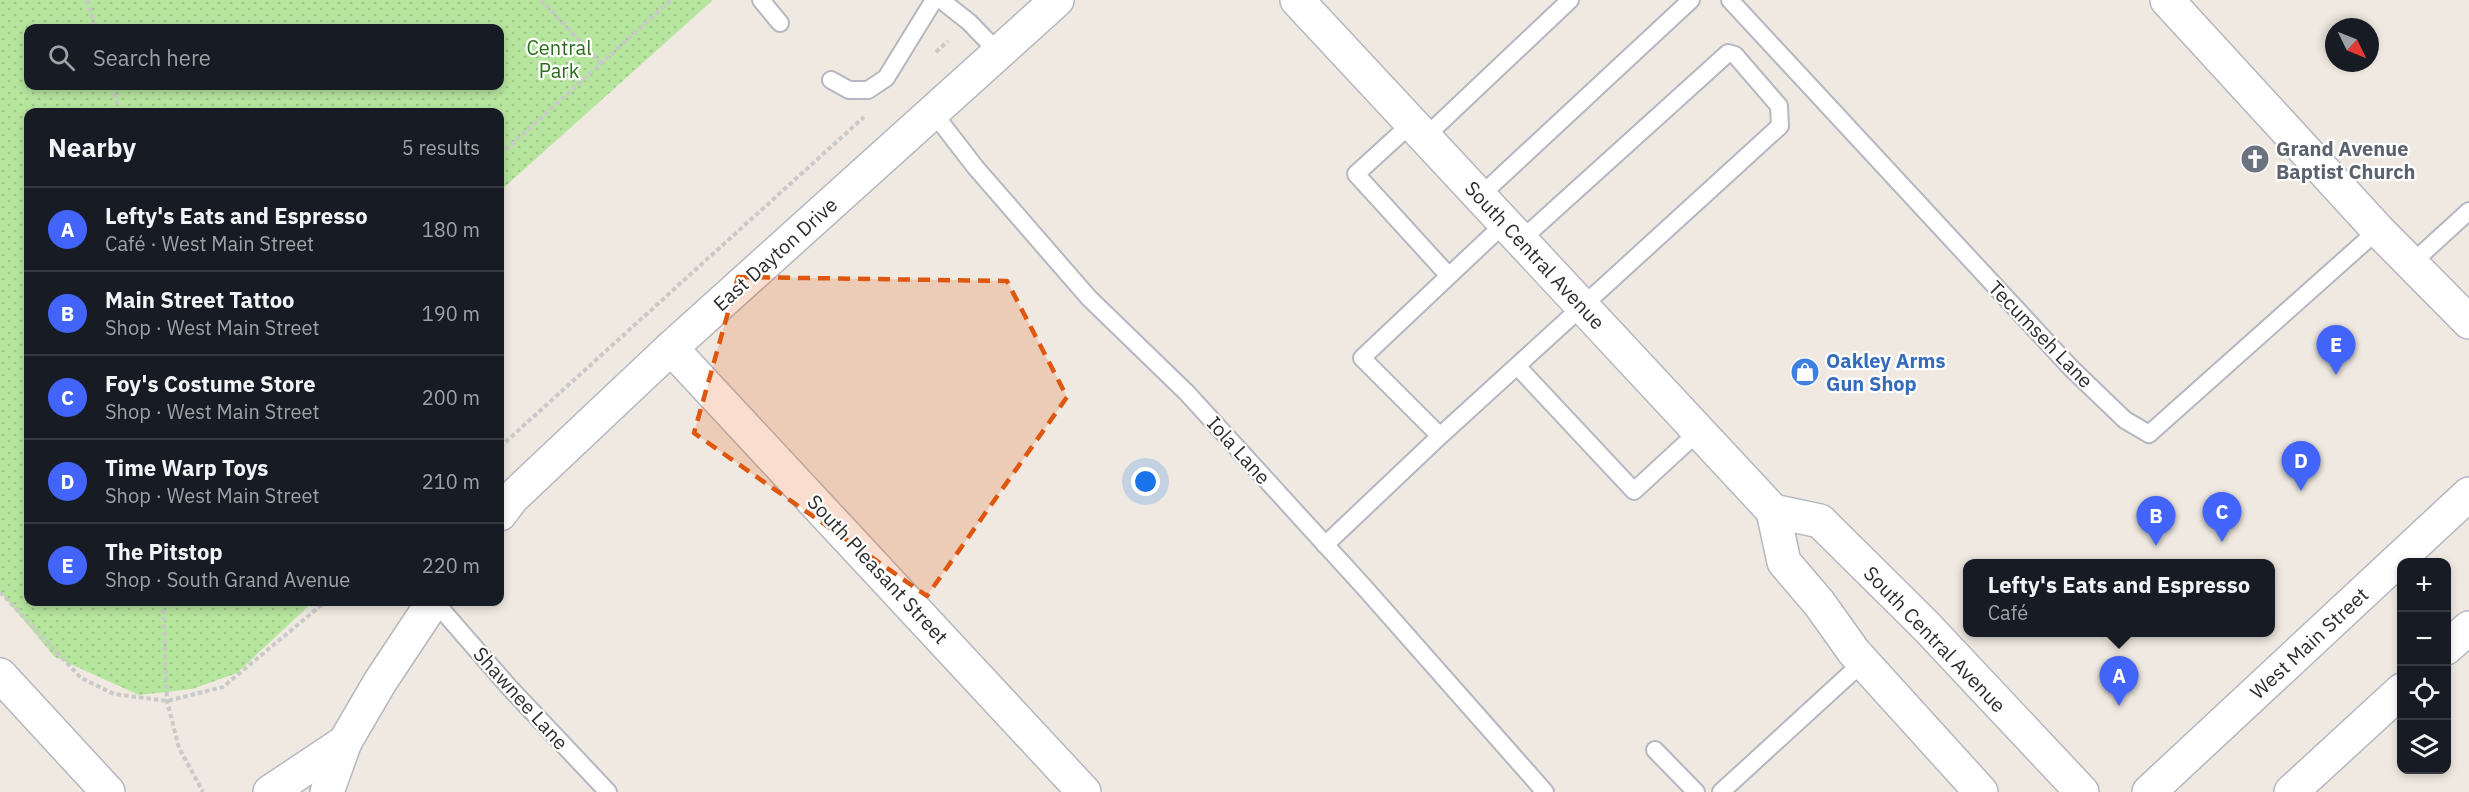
<!DOCTYPE html>
<meta charset="utf-8">
<style>
:root{--surface:#171b24;--page:#242831;--text:#f1f3f6;--muted:#9ea1a6;--line:#363941;--accent:#4264fb}
body{margin:0;font-family:"IBM Plex Sans",sans-serif;background:var(--page);color:var(--text)}
.controls{position:absolute;right:18px;bottom:18px;display:grid;overflow:hidden;border-radius:12px;box-shadow:0 3px 9px #0003}
.controls button{width:54px;height:54px;display:grid;place-items:center;padding:0;border:0;border-bottom:2px solid var(--line);background:var(--surface);color:var(--text);font:30px sans-serif}
.compass{position:absolute;left:2325px;top:18px;width:54px;height:54px;border-radius:50%;background:var(--surface);box-shadow:0 3px 9px #0003;rotate:133deg}
.you{position:absolute;left:1146px;top:482px;width:21px;height:21px;margin:-15px;border:4px solid #fff;border-radius:50%;background:#1a73e8;box-shadow:0 0 0 9px #1a73e833}
.badge{display:grid;place-items:center;width:39px;height:39px;border-radius:50%;background:var(--accent);color:#fff;font-size:20px;font-weight:700}
.pin{position:absolute;translate:-50% -50px;filter:drop-shadow(0 2px 3px #0008)}
.pin::after{content:'';position:absolute;top:32px;width:21px;height:18px;background:inherit;clip-path:polygon(0 0,100% 0,50% 100%)}
.popup{position:absolute;left:1963px;top:559px;width:312px;height:78px;box-sizing:border-box;display:grid;place-content:center;border-radius:12px;background:var(--surface);filter:drop-shadow(0 2px 4px #0005);font-size:20px;white-space:nowrap;color:var(--muted)}
.popup b{font-size:22px;color:var(--text)}
.popup::after{content:'';position:absolute;left:50%;top:100%;margin-left:-12px;border:12px solid transparent;border-top-color:var(--surface)}
.list{margin:0;padding:0;list-style:none}
h2{display:flex;justify-content:space-between;align-items:center;height:78px;margin:0;padding:0 24px;font-size:26px}
h2 small{font-size:20px;font-weight:400;color:var(--muted)}
.list li{display:grid;grid-template-columns:39px 1fr auto;gap:18px;align-items:center;box-sizing:border-box;height:84px;padding:0 24px;border-top:2px solid var(--line)}
.list b{display:block;font-size:22px;white-space:nowrap}
.list p{margin:0;font-size:20px;white-space:nowrap;color:var(--muted)}
.list em{font-size:20px;font-style:normal;color:var(--muted)}
.icon{flex:none;width:33px;height:33px;fill:none;stroke:currentColor;stroke-width:2;stroke-linecap:round;stroke-linejoin:round}
.map{position:relative;flex:none;width:2469px;height:792px;overflow:hidden}
.search{position:absolute;background:var(--surface);box-shadow:0 3px 9px #0003;left:24px;top:24px;width:480px;height:66px;display:flex;align-items:center;gap:15px;box-sizing:border-box;padding:0 21px;border-radius:12px;color:var(--muted);font-size:22px}
.panel{position:absolute;background:var(--surface);box-shadow:0 3px 9px #0003;left:24px;top:108px;width:480px;height:498px;border-radius:12px}
.map>svg:first-child{display:block}
.park{fill:url(#park-dots);fill-rule:evenodd}
.lines{fill:none;stroke-linecap:round;stroke-linejoin:round}
.service-casing{stroke:#b4b7c1;stroke-width:20}
.minor-casing{stroke:#b4b7c1;stroke-width:36}
.tertiary-casing{stroke:#b4b7c1;stroke-width:36}
.secondary-casing{stroke:#b4b7c1;stroke-width:36}
.path{stroke:#c9c9c9;stroke-width:4;stroke-dasharray:4.5 3;stroke-linecap:butt}
.service{stroke:#fff;stroke-width:16}
.minor{stroke:#fff;stroke-width:33}
.tertiary{stroke:#fff;stroke-width:33}
.secondary{stroke:#fff;stroke-width:33}
.marked{fill:#df570e;fill-opacity:0.2;stroke:#df570e;stroke-width:4.5;stroke-dasharray:12 8;stroke-linejoin:round}
.labels{text-anchor:middle;dominant-baseline:central;stroke-width:4.5;stroke-linejoin:round;paint-order:stroke}
.park-label{font-size:20px;fill:#2c6e1b;stroke:#fff}
.worship-label{font-size:20px;font-weight:bold;fill:#5b616d;stroke:#fff;text-anchor:start}
.street-label{font-size:20px;fill:#2e2e2e;stroke:#fff}
.shop-label{font-size:20px;font-weight:bold;fill:#366cbe;stroke:#fff;text-anchor:start}
</style>
<div class="map">
<svg width="2469" height="792" viewBox="0 0 2469 792">
<defs>
<pattern id="park-dots" width="8" height="8" patternUnits="userSpaceOnUse" patternTransform="scale(1.5)"><rect width="8" height="8" fill="#b6e59e"/><path d="M2 2h.1M6 6h.1" fill="none" stroke="#9dc588" stroke-width="1.8" stroke-linecap="round"/></pattern>
</defs>
<rect width="100%" height="100%" fill="#efe9e1"/>
<path class="park" d="M 0,0 L 713,0 L 500,191 L 500,112 L 28,112 L 28,602 L 313,602 L 237,673 L 192,689 L 139,695 L 55,657 L 0,592 ZM 28,28 L 500,28 L 500,86 L 28,86 Z"/>
<g class="lines">
<g class="service-casing">
<path id="service" d="M 761,0 L 780,23
M 941,0 L 969,22 L 998,52
M 1730,0 L 2071,368 L 2125,420 L 2149,434 L 2378,230
M 831,80 L 849,90 L 868,90 L 886,78 L 934,0
M 932,111 L 976,168 L 1089,298 L 1187,393 L 1364,587 L 1545,792
M 1412,123 L 1356,174 L 1449,276
M 1425,137 L 1570,0
M 1480,196 L 1691,0
M 1505,223 L 1362,358 L 1440,436 L 1780,126 L 1779,106 L 1735,55 L 1728,53 L 1521,240
M 2412,263 L 2469,211
M 1517,366 L 1634,491 L 1699,431
M 1325,545 L 1440,436
M 435,602 L 509,687 L 608,792
M 1655,750 L 1696,792
M 1721,792 L 1863,662"/>
</g>
<g class="minor-casing">
<path id="minor" d="M 2167,0 L 2378,230 L 2469,322
M 671,348 L 1084,792"/>
</g>
<g class="tertiary-casing">
<path id="tertiary" d="M 1297,0 L 1773,511 L 1784,562 L 1819,603 L 1854,652 L 1981,792
M 1773,511 L 1820,521 L 1926,626 L 2082,792
M 500,514 L 512,498 L 671,348 L 1057,0
M 2446,648 L 2469,628
M 327,792 L 345,742 L 380,682 L 433,602
M 2149,792 L 2469,494
M 2291,792 L 2402,690"/>
</g>
<g class="secondary-casing">
<path id="secondary" d="M 0,675 L 108,792
M 270,792 L 345,742"/>
</g>
<path class="path" d="M 87,0 L 96,28
M 541,0 L 601,63
M 936,52 L 948,41
M 112,86 L 120,112
M 500,155 L 671,0
M 500,447 L 864,117
M 0,592 L 81,678 L 114,694 L 167,701 L 223,687 L 325,602
M 163,602 L 167,701 L 179,748 L 203,792"/>
<use href="#service" class="service"/>
<use href="#minor" class="minor"/>
<use href="#tertiary" class="tertiary"/>
<use href="#secondary" class="secondary"/>
</g>
<path class="marked" d="M 738,277 L 1007,281 L 1067,397 L 927,596 L 694,433 Z"/>
<defs>
<g id="church-disc" transform="scale(1.5)"><circle r="9.5" fill="#6b7280" stroke="#fff"/><path d="M-1.2-6h2.4v3.5h3.3v2.4h-3.3V6h-2.4V-.1h-3.3v-2.4h3.3Z" fill="#fff"/></g>
<g id="shop-disc" transform="scale(1.5)"><circle r="9.5" fill="#3f7fe0" stroke="#fff"/><path d="M-5-2.5h2.3a2.7 3.5 0 0 1 5.4 0H5L5.5 6h-11ZM-1.5-2.5h3a1.5 2.3 0 0 0-3 0Z" fill="#fff"/></g>
</defs>
<g fill-rule="evenodd">
<use href="#church-disc" x="2255" y="159"/>
<use href="#shop-disc" x="1805" y="372"/>
</g>
<g class="labels">
<g class="park-label">
<text x="559" y="47">Central<tspan x="559" dy="23">Park</tspan></text>
</g>
<g class="worship-label">
<text x="2276" y="148">Grand Avenue<tspan x="2276" dy="23">Baptist Church</tspan></text>
</g>
<g class="street-label">
<text transform="translate(775 254) rotate(-42)">East Dayton Drive</text>
<text transform="translate(1535 255) rotate(47)">South Central Avenue</text>
<text transform="translate(2041 334) rotate(46)">Tecumseh Lane</text>
<text transform="translate(1239 450) rotate(48)">Iola Lane</text>
<text transform="translate(878 569) rotate(47)">South Pleasant Street</text>
<text transform="translate(1935 639) rotate(46)">South Central Avenue</text>
<text transform="translate(2309 643) rotate(-43)">West Main Street</text>
<text transform="translate(521 698) rotate(48)">Shawnee Lane</text>
</g>
<g class="shop-label">
<text x="1826" y="360">Oakley Arms<tspan x="1826" dy="23">Gun Shop</tspan></text>
</g>
</g>
</svg>
<div class="controls">
<button>+</button>
<button>−</button>
<button><svg class="icon" aria-label="locate" viewBox="0 0 24 24"><circle cx="12" cy="12" r="6"/><path d="M12 2v4M12 18v4M2 12h4M18 12h4"/></svg></button>
<button><svg class="icon" aria-label="layers" viewBox="0 0 24 24"><path d="M12 4l9 5-9 5-9-5zM3 14l9 5 9-5"/></svg></button>
</div>
<svg class="compass" viewBox="-18 -18 36 36"><path d="M0-13l5 13h-10z" fill="#e53935"/><path d="M0 13l5-13h-10z" fill="#9ea1a6"/></svg>
<div class="you"></div>
<div class="pin badge" style="left:2119px;top:706px">A</div>
<div class="popup"><b>Lefty's Eats and Espresso</b>Café</div>
<div class="pin badge" style="left:2156px;top:546px">B</div>
<div class="pin badge" style="left:2222px;top:542px">C</div>
<div class="pin badge" style="left:2301px;top:491px">D</div>
<div class="pin badge" style="left:2336px;top:375px">E</div>
<div class="search"><svg class="icon" aria-label="search" viewBox="0 0 24 24"><circle cx="10" cy="10" r="6"/><path d="M15 15l6 6"/></svg>Search here</div>
<section class="panel">
<h2>Nearby<small>5 results</small></h2>
<ul class="list">
<li><span class="badge">A</span><div><b>Lefty's Eats and Espresso</b><p>Café · West Main Street</p></div><em>180 m</em></li>
<li><span class="badge">B</span><div><b>Main Street Tattoo</b><p>Shop · West Main Street</p></div><em>190 m</em></li>
<li><span class="badge">C</span><div><b>Foy's Costume Store</b><p>Shop · West Main Street</p></div><em>200 m</em></li>
<li><span class="badge">D</span><div><b>Time Warp Toys</b><p>Shop · West Main Street</p></div><em>210 m</em></li>
<li><span class="badge">E</span><div><b>The Pitstop</b><p>Shop · South Grand Avenue</p></div><em>220 m</em></li>
</ul>
</section>
</div>
